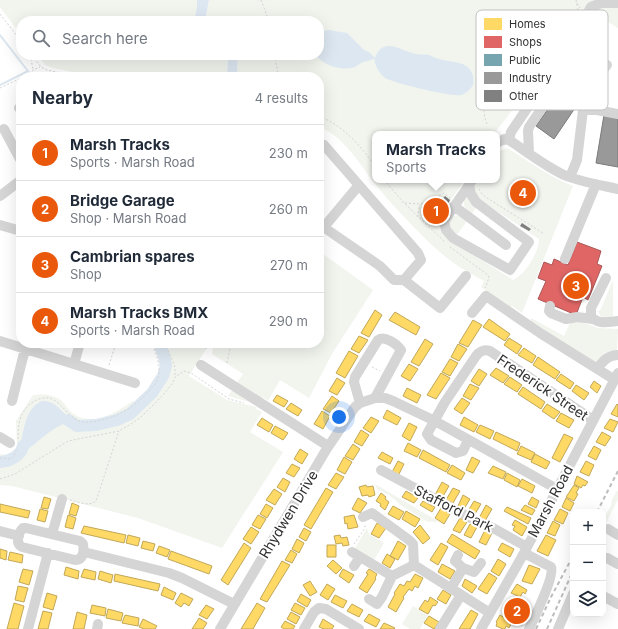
<!DOCTYPE html>
<meta charset="utf-8">
<style>
:root{--surface:#fff;--page:#f6f6f7;--text:#1f2937;--muted:#747a83;--line:#e0e1e3;--accent:#ea580c}
body{margin:0;font-family:Inter,sans-serif;background:var(--page);color:var(--text)}
.controls{position:absolute;right:12px;bottom:12px;display:grid;overflow:hidden;border-radius:8px;box-shadow:0 4px 16px #0002}
.controls button{width:36px;height:36px;display:grid;place-items:center;padding:0;border:0;border-bottom:1px solid var(--line);background:var(--surface);color:var(--text);font:20px sans-serif}
.you{position:absolute;left:339px;top:417px;width:14px;height:14px;margin:-10px;border:3px solid #fff;border-radius:50%;background:#1a73e8;box-shadow:0 0 0 6px #1a73e833}
.badge{display:grid;place-items:center;width:26px;height:26px;border-radius:50%;background:var(--accent);color:#fff;font-size:13px;font-weight:700}
.pin{position:absolute;translate:-50% -50%;border:2px solid #fff;box-shadow:0 1px 4px #0006}
.popup{position:absolute;left:372px;top:131px;width:128px;height:52px;box-sizing:border-box;display:grid;place-content:center;border-radius:8px;background:var(--surface);filter:drop-shadow(0 1px 3px #0005);font-size:13px;white-space:nowrap;color:var(--muted)}
.popup b{font-size:15px;color:var(--text)}
.popup::after{content:'';position:absolute;left:50%;top:100%;margin-left:-8px;border:8px solid transparent;border-top-color:var(--surface)}
.list{margin:0;padding:0;list-style:none}
h2{display:flex;justify-content:space-between;align-items:center;height:52px;margin:0;padding:0 16px;font-size:17px}
h2 small{font-size:13px;font-weight:400;color:var(--muted)}
.list li{display:grid;grid-template-columns:26px 1fr auto;gap:12px;align-items:center;box-sizing:border-box;height:56px;padding:0 16px;border-top:1px solid var(--line)}
.list b{display:block;font-size:15px;white-space:nowrap}
.list p{margin:0;font-size:13px;white-space:nowrap;color:var(--muted)}
.list em{font-size:13px;font-style:normal;color:var(--muted)}
.icon{flex:none;width:22px;height:22px;fill:none;stroke:currentColor;stroke-width:2;stroke-linecap:round;stroke-linejoin:round}
.map{position:relative;flex:none;width:618px;height:629px;overflow:hidden}
.search{position:absolute;background:var(--surface);box-shadow:0 4px 16px #0002;left:16px;top:16px;width:308px;height:44px;display:flex;align-items:center;gap:10px;box-sizing:border-box;padding:0 14px;border-radius:16px;color:var(--muted);font-size:15px}
.panel{position:absolute;background:var(--surface);box-shadow:0 4px 16px #0002;left:16px;top:72px;width:308px;height:276px;border-radius:16px}
.map>svg:first-child{display:block}
.green{fill:#f1f5ee;fill-rule:evenodd}
.water{fill:#dde7f1}
.homes{fill:#ffd966;stroke:#c1a756}
.shops{fill:#e06666;stroke:#ac5656}
.public{fill:#76a5af;stroke:#618289}
.industry{fill:#999;stroke:#7a7a7a}
.lines{fill:none;stroke-linecap:round;stroke-linejoin:round}
.stream{stroke:#dde7f1;stroke-width:2}
.river{stroke:#dde7f1;stroke-width:12}
.building{fill:#808080}
.path{stroke:#d5d5d5;stroke-width:1;stroke-dasharray:2 2;stroke-linecap:butt}
.minor{stroke:#d5d5d5;stroke-width:10}
.rail{stroke:#bdbdbd;stroke-width:2;stroke-dasharray:4 3;stroke-linecap:butt}
.labels{text-anchor:middle;dominant-baseline:central;stroke-width:4;stroke-linejoin:round;paint-order:stroke}
.street-label{font-size:14px;fill:#313131;stroke:#fff}
.key{fill:#fff;stroke:#c1c1c1;stroke-width:1}
.key-label{font-size:11px;fill:#313131}
</style>
<div class="map">
<svg width="618" height="629" viewBox="0 0 618 629">
<rect width="100%" height="100%" fill="#fff"/>
<path class="green" d="M 0,0 L 197,0 L 197,8 L 194,21 L 21,21 L 21,35 L 0,7 Z
M 209,0 L 618,0 L 618,28 L 597,15 L 552,80 L 541,80 L 516,105 L 494,134 L 375,134 L 375,180 L 497,180 L 497,152 L 507,148 C 529,161 549,177 573,186 L 522,313 L 512,306 L 509,307 L 481,287 L 484,281 C 475,276 466,271 458,266 C 440,254 423,237 408,221 C 395,208 383,194 372,180 C 359,162 341,134 319,127 L 319,77 L 237,77 L 238,55 L 319,55 L 319,21 L 205,21 ZM 465,180 L 472,185 L 479,199 L 539,239 C 539,252 525,275 513,280 L 447,238 L 441,220 L 436,221 Z
M 37,55 L 228,55 L 227,77 L 97,77 L 53,68 L 45,65 Z
M 467,196 L 477,205 L 472,214 L 464,206 L 464,200 Z
M 458,215 L 467,221 L 456,236 L 452,232 L 448,223 L 453,216 Z
M 319,251 L 373,290 L 332,354 L 309,398 L 280,380 L 268,401 L 263,397 L 260,401 L 236,384 L 243,374 L 212,354 L 214,343 L 319,343 Z
M 613,280 L 613,316 L 602,318 L 597,310 L 600,311 Z
M 531,318 L 564,336 L 570,323 L 578,321 L 598,328 L 618,329 L 617,350 L 606,352 L 595,363 L 530,323 Z
M 161,343 L 210,343 L 189,376 L 227,400 L 256,407 L 256,409 L 262,412 L 250,432 L 283,452 L 222,548 L 138,518 L 12,486 L 0,485 L 0,454 L 13,456 L 17,445 L 16,421 L 33,395 C 44,394 55,394 64,403 C 67,408 71,413 77,416 C 96,426 118,411 133,401 L 141,407 C 160,389 178,369 161,343 Z
M 233,389 L 257,404 L 228,396 Z
M 375,484 L 438,521 L 435,522 L 431,522 L 426,521 L 402,506 L 389,495 L 377,489 Z
M 618,491 L 618,499 L 603,529 L 603,519 L 611,506 L 612,500 L 616,492 Z
M 367,528 L 369,534 L 384,543 L 374,560 L 356,549 L 355,548 Z
M 413,606 L 428,615 L 420,629 L 410,629 L 402,624 Z"/>
<path class="water" d="M 197,0 L 209,0 L 205,21 L 194,21 L 197,8 Z
M 329,30 L 347,33 L 364,50 L 369,52 L 375,58 C 376,54 380,48 384,47 C 393,43 407,53 416,54 C 420,55 425,54 429,55 C 433,57 438,59 443,60 C 455,63 469,61 473,76 C 473,79 474,82 473,85 C 471,89 465,94 461,95 C 453,97 391,83 384,77 C 378,72 375,65 374,58 C 371,61 367,61 363,62 C 359,64 355,68 351,68 C 339,70 323,65 316,55 L 319,55 L 319,33 L 322,31 Z
M 228,55 L 238,55 L 237,77 L 227,77 Z
M 42,401 C 58,400 63,417 77,423 C 83,425 90,425 96,425 L 77,427 L 63,424 C 45,432 32,449 14,458 C 27,440 19,412 42,401 Z"/>
<path class="homes" d="M 375,310 L 382,315 L 369,337 L 361,333 Z
M 395,312 L 420,327 L 416,335 L 389,320 Z
M 489,319 L 510,334 L 505,341 L 483,327 Z
M 473,320 L 482,325 L 468,347 L 459,343 Z
M 359,336 L 368,340 L 359,353 L 351,349 Z
M 509,338 L 522,346 L 517,354 L 504,345 Z
M 425,339 L 433,344 L 419,366 L 411,362 Z
M 458,344 L 467,349 L 459,361 L 451,357 Z
M 524,348 L 536,356 L 532,363 L 518,355 Z
M 349,351 L 358,356 L 345,378 L 336,373 Z
M 538,357 L 560,372 L 555,379 L 533,365 Z
M 450,359 L 458,363 L 450,376 L 442,372 Z
M 409,364 L 418,369 L 410,381 L 401,376 Z
M 496,368 L 509,376 L 503,383 L 490,375 Z
M 479,369 L 487,374 L 479,386 L 471,381 Z
M 441,373 L 450,378 L 436,399 L 427,395 Z
M 561,374 L 574,383 L 570,389 L 556,380 Z
M 510,377 L 522,385 L 517,392 L 504,384 Z
M 337,378 L 345,383 L 337,395 L 329,391 Z
M 594,381 L 601,386 L 597,393 L 590,387 Z
M 470,384 L 479,388 L 471,400 L 463,396 Z
M 576,385 L 589,393 L 584,400 L 572,391 Z
M 523,387 L 545,402 L 541,409 L 518,394 Z
M 407,388 L 421,395 L 417,403 L 403,396 Z
M 277,395 L 288,401 L 284,407 L 273,401 Z
M 332,396 L 339,401 L 331,413 L 323,409 Z
M 462,398 L 470,403 L 462,414 L 454,409 Z
M 291,403 L 302,410 L 298,416 L 286,409 Z
M 547,404 L 560,412 L 554,419 L 542,411 Z
M 617,404 L 618,405 L 618,417 L 611,414 Z
M 387,410 L 401,418 L 397,425 L 383,418 Z
M 322,411 L 330,416 L 323,429 L 314,424 Z
M 561,413 L 574,420 L 569,428 L 556,421 Z
M 371,417 L 379,421 L 371,433 L 363,428 Z
M 464,417 L 478,425 L 474,432 L 460,425 Z
M 262,418 L 273,425 L 269,432 L 257,425 Z
M 610,419 L 618,422 L 613,432 L 604,428 Z
M 409,423 L 417,427 L 410,441 L 402,436 Z
M 480,425 L 494,431 L 490,439 L 476,432 Z
M 275,426 L 288,433 L 283,440 L 271,433 Z
M 361,430 L 369,435 L 362,446 L 354,442 Z
M 496,432 L 520,443 L 517,451 L 493,439 Z
M 602,432 L 611,437 L 605,446 L 596,442 Z
M 564,434 L 573,438 L 560,462 L 552,458 Z
M 408,443 L 421,450 L 417,457 L 404,451 Z
M 353,444 L 360,449 L 353,460 L 345,456 Z
M 521,446 L 535,453 L 531,460 L 517,454 Z
M 594,446 L 601,450 L 596,460 L 588,456 Z
M 300,449 L 308,454 L 302,464 L 294,459 Z
M 423,450 L 450,465 L 446,472 L 419,458 Z
M 382,452 L 393,458 L 390,464 L 378,458 Z
M 535,454 L 550,462 L 546,469 L 531,462 Z
M 344,457 L 352,462 L 345,474 L 337,470 Z
M 472,457 L 480,461 L 473,473 L 466,470 Z
M 398,461 L 404,464 L 398,476 L 392,472 Z
M 586,461 L 594,465 L 589,476 L 580,472 Z
M 292,464 L 300,468 L 294,477 L 286,473 Z
M 452,465 L 465,473 L 461,480 L 447,473 Z
M 493,466 L 506,472 L 503,479 L 488,473 Z
M 336,473 L 344,477 L 336,489 L 328,485 Z
M 507,473 L 520,480 L 517,487 L 504,480 Z
M 577,476 L 588,482 L 585,486 L 583,485 L 581,488 L 574,484 Z
M 283,478 L 290,482 L 285,492 L 277,487 Z
M 522,479 L 535,486 L 532,493 L 518,486 Z
M 442,482 L 449,486 L 442,498 L 435,495 Z
M 366,485 L 367,487 L 373,486 L 375,495 L 369,497 L 368,495 L 362,496 L 359,487 Z
M 574,485 L 579,488 L 576,493 L 578,494 L 574,501 L 566,497 Z
M 326,488 L 333,492 L 311,529 L 304,525 Z
M 453,488 L 460,491 L 453,503 L 446,500 Z
M 274,489 L 282,494 L 275,505 L 266,500 Z
M 406,491 L 418,498 L 414,503 L 402,497 Z
M 381,493 L 386,497 L 385,499 L 389,502 L 385,510 L 380,506 L 381,504 L 376,501 Z
M 463,495 L 470,499 L 464,509 L 458,506 Z
M 44,497 L 51,499 L 48,509 L 41,508 Z
M 532,497 L 539,501 L 536,508 L 528,504 Z
M 358,498 L 367,503 L 360,513 L 352,509 Z
M 566,498 L 574,503 L 570,511 L 562,507 Z
M 423,501 L 435,507 L 432,512 L 420,505 Z
M 474,501 L 481,504 L 475,514 L 468,511 Z
M 72,503 L 79,506 L 76,516 L 69,514 Z
M 0,504 L 30,511 L 28,518 L 0,512 Z
M 266,504 L 273,508 L 267,518 L 260,514 Z
M 486,505 L 492,509 L 485,521 L 479,518 Z
M 525,505 L 535,510 L 532,515 L 521,510 Z
M 393,506 L 404,512 L 399,520 L 388,514 Z
M 507,507 L 531,518 L 528,524 L 504,511 Z
M 441,508 L 450,514 L 444,524 L 435,518 Z
M 40,509 L 48,511 L 45,522 L 37,520 Z
M 560,509 L 568,513 L 563,524 L 554,520 Z
M 406,511 L 420,519 L 415,527 L 402,519 Z
M 68,515 L 76,518 L 73,529 L 65,527 Z
M 258,515 L 266,519 L 260,529 L 252,525 Z
M 354,515 L 358,527 L 348,529 L 347,523 L 345,524 L 344,517 Z
M 460,518 L 467,522 L 460,533 L 453,530 Z
M 515,520 L 527,527 L 522,536 L 513,530 L 515,526 L 512,525 Z
M 553,521 L 560,525 L 555,536 L 547,533 Z
M 377,523 L 386,528 L 379,538 L 371,534 Z
M 470,524 L 477,527 L 471,538 L 464,535 Z
M 420,525 L 430,538 L 423,544 L 413,532 Z
M 84,526 L 126,535 L 124,543 L 81,533 Z
M 251,527 L 259,532 L 251,544 L 243,539 Z
M 304,528 L 311,532 L 306,541 L 299,537 Z
M 485,530 L 492,533 L 486,545 L 479,542 Z
M 452,534 L 480,551 L 475,559 L 447,542 Z
M 128,535 L 140,538 L 138,546 L 126,543 Z
M 340,535 L 341,538 L 347,537 L 349,545 L 343,546 L 342,543 L 336,544 L 334,536 Z
M 546,535 L 556,540 L 548,556 L 537,551 Z
M 297,539 L 304,543 L 299,553 L 292,549 Z
M 143,541 L 155,544 L 153,551 L 141,548 Z
M 398,541 L 406,546 L 398,560 L 390,556 Z
M 244,543 L 251,548 L 228,585 L 221,580 Z
M 441,543 L 448,547 L 438,565 L 430,560 Z
M 502,543 L 514,549 L 510,557 L 498,550 Z
M 327,545 L 336,545 L 336,557 L 327,557 Z
M 159,546 L 170,550 L 167,557 L 156,553 Z
M 0,549 L 7,551 L 6,560 L 0,558 Z
M 291,550 L 297,554 L 292,563 L 285,560 Z
M 171,551 L 212,566 L 209,574 L 168,559 Z
M 10,552 L 23,555 L 22,563 L 8,560 Z
M 387,554 L 395,559 L 390,568 L 382,563 Z
M 498,559 L 506,564 L 499,576 L 491,571 Z
M 333,560 L 342,568 L 336,574 L 327,566 Z
M 282,561 L 290,565 L 267,602 L 260,599 Z
M 442,564 L 455,571 L 450,579 L 438,572 Z
M 529,565 L 540,569 L 532,584 L 522,581 Z
M 66,567 L 79,571 L 78,579 L 64,575 Z
M 23,569 L 33,571 L 29,585 L 19,582 Z
M 84,569 L 96,572 L 95,580 L 81,577 Z
M 343,569 L 354,575 L 349,583 L 339,576 Z
M 369,569 L 377,574 L 375,578 L 376,579 L 367,593 L 359,588 L 368,574 L 366,573 Z
M 100,571 L 113,575 L 111,583 L 98,579 Z
M 489,573 L 497,578 L 487,594 L 478,589 Z
M 115,574 L 160,584 L 158,591 L 114,581 Z
M 415,574 L 423,578 L 418,588 L 415,586 L 412,591 L 409,589 L 403,597 L 404,598 L 396,612 L 388,607 L 395,594 L 394,593 L 400,584 L 404,586 L 407,581 L 410,582 Z
M 465,579 L 477,586 L 472,593 L 462,586 Z
M 310,581 L 317,592 L 310,596 L 303,585 Z
M 327,584 L 335,589 L 328,600 L 320,595 Z
M 517,584 L 527,590 L 525,594 L 523,592 L 520,597 L 511,593 Z
M 18,586 L 28,588 L 24,602 L 15,600 Z
M 164,587 L 176,593 L 173,600 L 161,595 Z
M 443,590 L 451,595 L 446,604 L 437,599 Z
M 47,593 L 57,596 L 53,610 L 43,607 Z
M 181,593 L 193,599 L 189,606 L 184,603 L 181,607 L 175,603 Z
M 301,594 L 311,600 L 307,607 L 297,601 Z
M 335,595 L 347,601 L 343,608 L 331,602 Z
M 430,597 L 438,602 L 435,606 L 433,605 L 428,614 L 419,609 L 425,600 L 428,602 Z
M 14,603 L 24,606 L 18,629 L 7,629 Z
M 257,603 L 265,608 L 253,629 L 241,629 Z
M 295,603 L 305,608 L 301,615 L 291,610 Z
M 352,604 L 363,610 L 359,617 L 347,611 Z
M 92,605 L 106,608 L 105,616 L 90,613 Z
M 206,605 L 214,609 L 207,619 L 199,615 Z
M 108,609 L 123,613 L 121,621 L 106,618 Z
M 471,610 L 478,614 L 470,629 L 459,629 Z
M 43,611 L 52,613 L 48,629 L 38,629 Z
M 77,612 L 87,615 L 84,629 L 73,629 Z
M 291,612 L 300,617 L 296,624 L 287,619 Z
M 369,614 L 380,620 L 376,627 L 364,621 Z
M 125,615 L 139,618 L 138,626 L 122,623 Z
M 500,615 L 512,622 L 509,628 L 506,626 L 505,629 L 503,629 L 496,626 L 497,623 L 496,622 Z
M 429,616 L 439,622 L 434,629 L 424,623 Z
M 199,618 L 207,623 L 203,629 L 192,629 Z
M 143,619 L 157,626 L 155,629 L 144,629 L 139,627 Z
M 323,619 L 334,626 L 332,629 L 324,629 L 319,627 Z
M 285,621 L 295,626 L 293,629 L 284,629 L 281,627 Z
M 384,623 L 395,628 L 394,629 L 380,629 Z"/>
<path class="shops" d="M 577,242 L 601,251 L 597,264 L 602,266 L 588,300 L 583,297 L 576,315 L 538,299 L 546,281 L 538,278 L 544,262 L 552,265 L 554,259 L 568,265 Z
M 513,597 L 531,608 L 522,625 L 503,615 Z"/>
<path class="public" d="M 437,201 L 445,206 L 435,222 L 427,217 Z"/>
<path class="industry" d="M 557,96 L 575,108 L 554,139 L 536,126 Z
M 604,115 L 618,117 L 618,167 L 596,163 Z"/>
<g class="lines">
<path class="stream" d="M 0,35 L 31,75 L 43,77
M 0,85 L 28,71"/>
<path class="river" d="M 68,420 L 77,426 L 96,425 L 117,420 L 130,414 L 152,393 L 163,376 L 166,366 L 164,356 L 159,343
M 0,462 C 10,461 21,456 23,446"/>
</g>
<path class="building" d="M 445,196 L 450,200 L 448,204 L 442,200 Z
M 522,223 L 531,229 L 529,231 L 520,226 Z
M 196,343 L 208,343 L 204,348 Z"/>
<g class="lines">
<path class="path" d="M 261,0 L 269,21
M 576,0 L 578,10 L 576,16
M 577,3 L 581,9
M 0,14 L 21,41
M 30,55 L 33,69
M 32,55 L 41,67 L 47,70 L 80,77
M 274,55 L 279,77
M 527,63 L 529,68
M 22,77 L 31,73 L 33,70 L 40,67
M 276,77 L 277,73
M 0,88 L 21,78
M 319,116 C 343,126 361,145 375,167
M 487,124 C 478,104 491,78 510,68 C 517,65 526,63 533,60 C 543,57 552,51 560,44
M 384,180 L 404,203 L 445,242
M 479,189 L 482,194 L 487,198 L 543,233
M 405,203 L 421,204 L 444,193 L 450,198
M 417,217 L 420,205
M 450,247 L 488,275 L 489,278 L 485,288
M 165,343 L 175,367 L 175,376
M 206,349 L 210,343
M 227,363 L 231,343
M 109,365 L 116,343
M 372,367 L 380,371
M 18,439 C 18,434 18,429 19,424 C 20,414 29,402 39,399 C 58,392 64,415 79,421 C 85,423 92,422 97,421 C 119,417 134,407 149,391 C 151,388 155,385 157,381 C 162,369 157,354 151,343
M 0,458 L 11,459 L 14,456 L 17,448
M 0,479 L 15,474 L 68,441 L 119,431 L 131,424 L 141,417 L 164,394 L 172,384 L 175,377 L 184,371 L 191,373 L 229,399 L 244,403
M 70,500 C 78,502 89,507 96,501 L 119,431
M 354,544 L 365,528 L 365,525"/>
<path class="minor" d="M 19,108 L 21,107
M 4,129 L 21,161
M 509,140 L 511,132 L 571,44 L 591,7 L 601,3 L 618,3
M 497,143 L 504,139 L 509,140 C 527,152 545,166 564,175 C 581,182 600,185 618,189
M 319,144 L 324,145 L 418,253 L 421,260 L 404,280 L 394,280 L 380,266 L 319,224
M 529,153 L 528,131 L 529,127 L 566,73 L 588,89 L 607,65 L 584,49
M 570,177 L 577,160 L 583,110 L 597,110 L 618,114
M 469,185 L 471,194 L 476,202 L 529,242 L 510,270 L 453,238 L 446,230 L 444,221 L 469,185 L 472,180
M 0,196 L 21,180
M 454,206 L 506,245
M 0,225 L 21,231
M 324,227 L 359,185
M 565,259 L 596,184
M 606,278 L 591,308 L 591,316 C 597,325 608,322 618,321
M 404,280 L 440,308 L 466,276
M 550,306 L 549,311 L 551,313 L 566,319 L 577,317 L 593,319
M 472,313 L 486,296 L 540,333 L 615,380
M 0,341 L 135,383
M 74,364 L 80,343
M 201,365 L 328,446
M 597,369 C 603,361 608,355 618,355
M 12,401 L 25,349
M 360,403 L 354,382 L 355,377 L 378,340 C 384,335 397,344 401,350 L 375,398
M 0,437 L 10,443
M 468,440 L 463,451 L 456,453 L 431,440 L 427,434 L 445,402 L 476,356 C 480,351 484,349 490,351 L 593,420
M 381,470 L 482,524 L 493,528 L 527,547
M 363,517 L 372,513 L 409,540 L 413,544 L 414,565 L 490,613
M 23,528 L 26,528 L 80,541 L 83,544 C 84,550 84,560 75,560 L 22,547 C 15,543 18,533 23,528 Z
M 608,529 L 618,535
M 0,531 L 19,536
M 52,534 L 62,499
M 84,552 L 169,573 L 182,578 L 234,604
M 352,552 L 392,576
M 524,553 L 551,567 C 555,576 534,618 529,629
M 458,555 L 455,561 L 463,568
M 607,558 L 618,564
M 354,566 L 360,557
M 451,588 L 463,568 L 474,572 L 481,563
M 603,596 L 618,604
M 369,599 L 377,604 L 382,597 L 392,576 L 414,565
M 28,629 L 48,553
M 97,629 L 98,624
M 220,629 L 326,450 L 355,407 L 360,403 L 375,398 L 385,398 L 393,401 L 435,421 L 557,489
M 304,629 L 314,612 L 319,608 L 326,609 L 359,629
M 440,629 L 461,595
M 481,629 L 524,553 L 618,373
M 558,629 L 573,594"/>
<path class="rail" d="M 597,512 L 618,471
M 536,629 L 551,597 L 573,556
M 547,629 L 573,571"/>
</g>
<g class="labels">
<g class="street-label">
<text transform="translate(543 387) rotate(34)">Frederick Street</text>
<text transform="translate(550 501) rotate(-62)">Marsh Road</text>
<text transform="translate(454 508) rotate(27)">Stafford Park</text>
<text transform="translate(288 514) rotate(-59)">Rhydwen Drive</text>
</g>
</g>
<rect x="476" y="10" width="132" height="100" rx="6" class="key"/>
<rect x="484" y="18" width="18" height="12" fill="#ffd966"/>
<rect x="484" y="36" width="18" height="12" fill="#e06666"/>
<rect x="484" y="54" width="18" height="12" fill="#76a5af"/>
<rect x="484" y="72" width="18" height="12" fill="#999"/>
<rect x="484" y="90" width="18" height="12" fill="#808080"/>
<g class="key-label">
<text x="509" y="28">Homes</text>
<text x="509" y="46">Shops</text>
<text x="509" y="64">Public</text>
<text x="509" y="82">Industry</text>
<text x="509" y="100">Other</text>
</g>
</svg>
<div class="controls">
<button>+</button>
<button>−</button>
<button><svg class="icon" aria-label="layers" viewBox="0 0 24 24"><path d="M12 4l9 5-9 5-9-5zM3 14l9 5 9-5"/></svg></button>
</div>
<div class="you"></div>
<div class="pin badge" style="left:436px;top:211px">1</div>
<div class="popup"><b>Marsh Tracks</b>Sports</div>
<div class="pin badge" style="left:517px;top:611px">2</div>
<div class="pin badge" style="left:576px;top:286px">3</div>
<div class="pin badge" style="left:523px;top:193px">4</div>
<div class="search"><svg class="icon" aria-label="search" viewBox="0 0 24 24"><circle cx="10" cy="10" r="6"/><path d="M15 15l6 6"/></svg>Search here</div>
<section class="panel">
<h2>Nearby<small>4 results</small></h2>
<ul class="list">
<li><span class="badge">1</span><div><b>Marsh Tracks</b><p>Sports · Marsh Road</p></div><em>230 m</em></li>
<li><span class="badge">2</span><div><b>Bridge Garage</b><p>Shop · Marsh Road</p></div><em>260 m</em></li>
<li><span class="badge">3</span><div><b>Cambrian spares</b><p>Shop</p></div><em>270 m</em></li>
<li><span class="badge">4</span><div><b>Marsh Tracks BMX</b><p>Sports · Marsh Road</p></div><em>290 m</em></li>
</ul>
</section>
</div>
